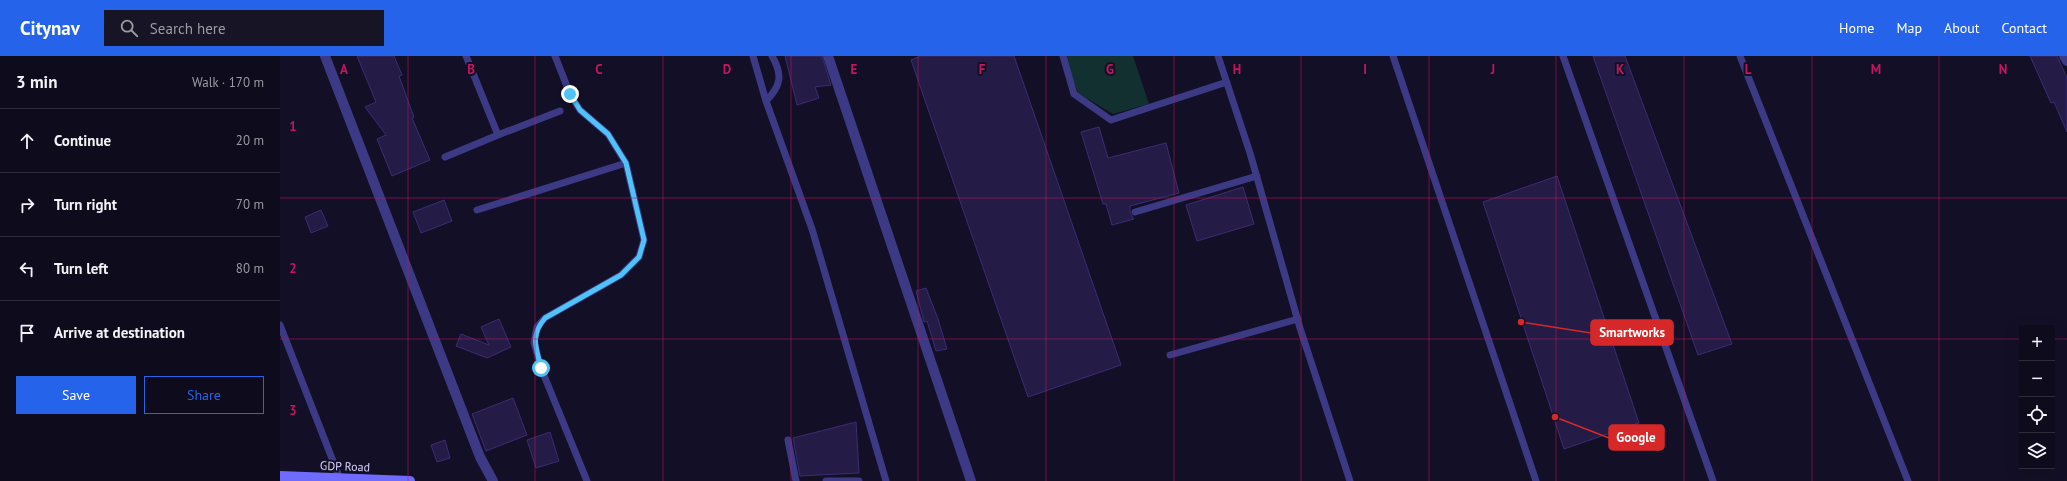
<!DOCTYPE html>
<meta charset="utf-8">
<style>
:root{--surface:#0e0b1c;--page:#171425;--text:#f1f3f6;--muted:#9b9ba3;--line:#2e2b3b;--accent:#2563eb}
body{margin:0;font-family:"PT Sans",sans-serif;background:var(--page);color:var(--text)}
.controls{position:absolute;right:12px;bottom:12px;display:grid;overflow:hidden;border-radius:0px;box-shadow:0 4px 16px #0002}
.controls button{width:36px;height:36px;display:grid;place-items:center;padding:0;border:0;border-bottom:1px solid var(--line);background:var(--surface);color:var(--text);font:20px sans-serif}
.stop{position:absolute;width:12px;height:12px;margin:-9px;border:3px solid #4fc3f7;border-radius:50%;background:#fff}
.stop.end{background:#4fc3f7;border-color:#fff;box-shadow:0 1px 4px #0008}
.list{margin:0;padding:0;list-style:none}
h2{display:flex;justify-content:space-between;align-items:center;height:52px;margin:0;padding:0 16px;font-size:17px}
h2 small{font-size:13px;font-weight:400;color:var(--muted)}
.list li{display:grid;grid-template-columns:26px 1fr auto;gap:12px;align-items:center;box-sizing:border-box;height:64px;padding:0 16px;border-top:1px solid var(--line)}
.list b{display:block;font-size:15px;white-space:nowrap}
.list em{font-size:13px;font-style:normal;color:var(--muted)}
.actions{display:flex;gap:8px;padding:12px 16px}
.actions a{flex:1;padding:9px 0;border:1px solid var(--accent);border-radius:0px;text-align:center;font-size:14px;color:var(--accent)}
.actions .main{background:var(--accent);color:#fff}
.icon{flex:none;width:22px;height:22px;fill:none;stroke:currentColor;stroke-width:2;stroke-linecap:round;stroke-linejoin:round}
.map{position:relative;flex:none;width:1787px;height:425px;overflow:hidden}
header{display:flex;align-items:center;gap:24px;box-sizing:border-box;height:56px;padding:0 20px;background:var(--accent);color:#fff}
header strong{font-size:19px}
nav{display:flex;gap:22px;margin-inline-start:auto;font-size:14px}
.search{width:280px;height:36px;background:var(--page);display:flex;align-items:center;gap:10px;box-sizing:border-box;padding:0 14px;border-radius:0px;color:var(--muted);font-size:15px}
main{display:flex}
aside{flex:1;background:var(--surface)}
.map>svg:first-child{display:block}
.green{fill:#12302f}
.building{fill:#241b47;stroke:#3b2d73}
.lines{fill:none;stroke-linecap:round;stroke-linejoin:round}
.lane{stroke:#3d3a85;stroke-width:7}
.street{stroke:#3d3a85;stroke-width:10}
.secondary{stroke:#6f6bff;stroke-width:10}
.route{stroke:#4fc3f7;stroke-width:5}
.grid{fill:none;stroke:#c2185b;stroke-width:1;stroke-opacity:0.55}
.labels{text-anchor:middle;dominant-baseline:central;stroke-width:4;stroke-linejoin:round;paint-order:stroke}
.street-label{font-size:12px;fill:#d9d4ff;stroke:#130f26}
.grid-label{font-size:13px;text-anchor:middle;font-weight:bold;fill:#c2185b;stroke:#130f26;stroke-width:4;stroke-linejoin:round;paint-order:stroke}
.leader{fill:none;stroke:#d62828;stroke-width:1.5}
.callout-dot{fill:#d62828;stroke:#130f26;stroke-width:1.5}
.callout{fill:#d62828;stroke:#d62828;stroke-width:1.5}
.callout-label{font-size:13px;text-anchor:middle;font-weight:bold;fill:#fff}
</style>
<header>
<strong>Citynav</strong>
<div class="search"><svg class="icon" aria-label="search" viewBox="0 0 24 24"><circle cx="10" cy="10" r="6"/><path d="M15 15l6 6"/></svg>Search here</div>
<nav><a>Home</a><a>Map</a><a>About</a><a>Contact</a></nav>
</header>
<main>
<aside>
<h2>3 min<small>Walk · 170 m</small></h2>
<ul class="list">
<li><svg class="icon" aria-label="ahead" viewBox="0 0 24 24"><path d="M12 20V5M6 11l6-6 6 6"/></svg><div><b>Continue</b></div><em>20 m</em></li>
<li><svg class="icon" aria-label="right" viewBox="0 0 24 24"><path d="M7 20v-9h11M14 6l5 5-5 5"/></svg><div><b>Turn right</b></div><em>70 m</em></li>
<li><svg class="icon" aria-label="left" viewBox="0 0 24 24"><path d="M17 20v-9H6M10 6l-5 5 5 5"/></svg><div><b>Turn left</b></div><em>80 m</em></li>
<li><svg class="icon" aria-label="arrive" viewBox="0 0 24 24"><path d="M6 21V4h12l-3 4 3 4H6"/></svg><div><b>Arrive at destination</b></div></li>
</ul>
<div class="actions"><a class="main">Save</a><a>Share</a></div>
</aside>
<div class="map">
<svg width="1787" height="425" viewBox="0 0 1787 425">
<rect width="100%" height="100%" fill="#130f26"/>
<path class="green" d="M 785,0 L 853,0 L 869,48 L 833,58 L 798,37 Z"/>
<path class="building" d="M 77,0 L 114,0 L 122,19 L 119,20 L 134,61 L 132,62 L 150,104 L 112,120 L 97,83 L 106,79 L 85,51 L 96,46 Z
M 505,0 L 542,0 L 551,29 L 535,31 L 539,42 L 517,49 Z
M 641,0 L 734,0 L 841,309 L 748,341 L 631,4 Z
M 1313,0 L 1345,0 L 1452,288 L 1418,299 Z
M 1750,0 L 1777,0 L 1787,22 L 1787,76 L 1774,46 L 1771,47 Z
M 819,71 L 828,102 L 886,87 L 899,137 L 850,150 L 850,157 L 854,163 L 832,169 L 826,148 L 823,148 L 801,76 Z
M 1277,120 L 1359,367 L 1284,393 L 1203,146 Z
M 963,131 L 974,168 L 917,185 L 906,149 Z
M 164,144 L 172,165 L 141,177 L 133,156 Z
M 41,154 L 48,170 L 31,177 L 25,161 Z
M 646,232 L 658,263 L 667,293 L 656,295 L 647,265 L 644,266 L 636,235 Z
M 219,263 L 231,291 L 207,302 L 176,290 L 181,278 L 209,289 L 201,271 Z
M 233,342 L 247,379 L 206,395 L 192,358 Z
M 576,366 L 579,417 L 520,420 L 513,382 Z
M 270,376 L 279,405 L 256,412 L 247,384 Z
M 165,384 L 170,402 L 157,406 L 151,389 Z"/>
<g class="lines">
<path class="lane" d="M 186,0 L 218,79 L 280,55
M 275,0 L 290,38 L 300,54 L 328,78 L 346,107 L 364,184 L 359,201 L 341,219 L 265,262 L 257,271 L 254,286 L 261,312 L 307,425
M 473,0 L 486,45 L 532,173 L 606,425
M 783,0 L 794,38 L 831,64 L 947,26
M 938,0 L 970,97 L 1020,272 L 1070,425
M 1113,0 L 1256,425
M 1283,0 L 1433,425
M 1460,0 L 1628,425
M 486,45 C 501,30 503,19 492,0
M 165,101 L 218,79
M 197,154 L 346,107
M 855,156 L 977,120
M 0,269 L 60,423
M 890,299 L 1018,263
M 508,384 L 516,425
M 546,425 L 579,425"/>
<path class="street" d="M 45,0 L 200,401 L 213,425
M 548,0 L 691,425
M 1784,0 L 1787,5"/>
<path class="secondary" d="M 0,420 L 130,425"/>
</g>
<g class="lines">
<path class="route" d="M 261,312 C 256,291 250,280 265,262 L 341,219 L 359,201 L 364,184 L 346,107 L 328,78 L 300,54 L 290,38"/>
</g>
<path class="grid" d="M 128,0 L 128,425M 255,0 L 255,425M 383,0 L 383,425M 511,0 L 511,425M 638,0 L 638,425M 766,0 L 766,425M 894,0 L 894,425M 1021,0 L 1021,425M 1149,0 L 1149,425M 1276,0 L 1276,425M 1404,0 L 1404,425M 1532,0 L 1532,425M 1659,0 L 1659,425M 0,142 L 1787,142M 0,283 L 1742,283M 1772,283 L 1787,283"/>
<g class="labels">
<g class="street-label">
<text transform="translate(65 410) rotate(2)">GDP Road</text>
</g>
</g>
<g class="grid-label">
<text x="64" y="18">A</text>
<text x="191" y="18">B</text>
<text x="319" y="18">C</text>
<text x="447" y="18">D</text>
<text x="574" y="18">E</text>
<text x="702" y="18">F</text>
<text x="830" y="18">G</text>
<text x="957" y="18">H</text>
<text x="1085" y="18">I</text>
<text x="1213" y="18">J</text>
<text x="1340" y="18">K</text>
<text x="1468" y="18">L</text>
<text x="1596" y="18">M</text>
<text x="1723" y="18">N</text>
<text x="13" y="75">1</text>
<text x="13" y="217">2</text>
<text x="13" y="359">3</text>
</g>
<path class="leader" d="M1241 266L1311 277M1275 361L1329 382"/>
<g class="callout-dot">
<circle cx="1241" cy="266" r="4"/>
<circle cx="1275" cy="361" r="4"/>
</g>
<g class="callout">
<rect x="1311" y="264" width="82" height="25" rx="4"/>
<rect x="1329" y="369" width="55" height="25" rx="4"/>
</g>
<g class="callout-label">
<text x="1352" y="281">Smartworks</text>
<text x="1356" y="386">Google</text>
</g>
</svg>
<div class="controls">
<button>+</button>
<button>−</button>
<button><svg class="icon" aria-label="locate" viewBox="0 0 24 24"><circle cx="12" cy="12" r="6"/><path d="M12 2v4M12 18v4M2 12h4M18 12h4"/></svg></button>
<button><svg class="icon" aria-label="layers" viewBox="0 0 24 24"><path d="M12 4l9 5-9 5-9-5zM3 14l9 5 9-5"/></svg></button>
</div>
<div class="stop" style="left:261px;top:312px"></div>
<div class="stop end" style="left:290px;top:38px"></div>
</div>
</main>
